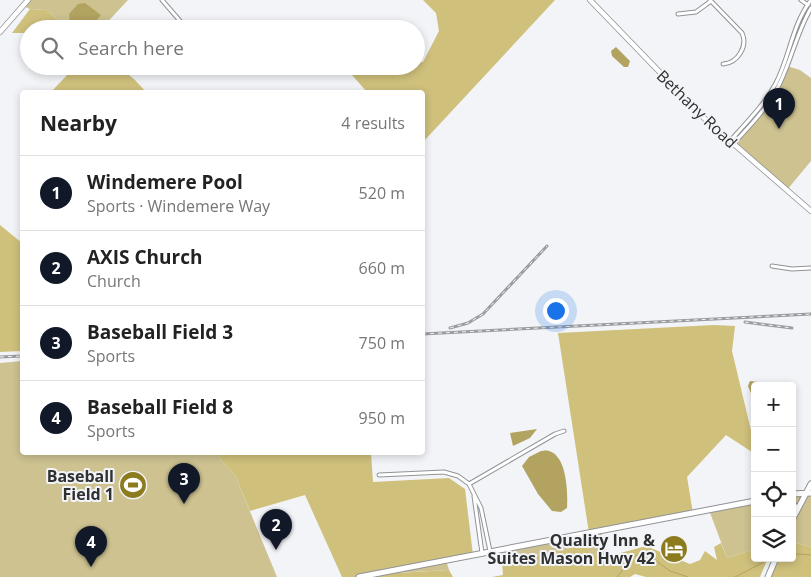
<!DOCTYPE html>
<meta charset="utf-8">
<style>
:root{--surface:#fff;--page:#f6f6f6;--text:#222;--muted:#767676;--line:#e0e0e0;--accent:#111827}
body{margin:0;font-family:"Open Sans",sans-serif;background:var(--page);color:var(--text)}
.controls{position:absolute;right:15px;bottom:15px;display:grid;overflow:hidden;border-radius:5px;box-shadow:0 2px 8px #0003}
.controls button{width:45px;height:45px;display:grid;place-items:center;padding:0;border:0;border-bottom:1px solid var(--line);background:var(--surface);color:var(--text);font:25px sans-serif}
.you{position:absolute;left:555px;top:310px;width:18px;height:18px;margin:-12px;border:4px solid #fff;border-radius:50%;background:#1a73e8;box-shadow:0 0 0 8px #1a73e833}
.badge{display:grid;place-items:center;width:32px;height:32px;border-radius:50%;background:var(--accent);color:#fff;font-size:16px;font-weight:700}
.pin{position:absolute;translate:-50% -41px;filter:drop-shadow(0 1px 2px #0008)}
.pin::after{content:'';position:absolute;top:26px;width:18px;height:15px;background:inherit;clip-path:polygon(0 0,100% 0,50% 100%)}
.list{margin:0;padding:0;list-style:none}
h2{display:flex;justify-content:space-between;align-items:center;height:65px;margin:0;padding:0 20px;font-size:21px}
h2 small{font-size:16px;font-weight:400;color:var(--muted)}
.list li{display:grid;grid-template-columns:32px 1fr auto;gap:15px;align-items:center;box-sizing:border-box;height:75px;padding:0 20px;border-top:1px solid var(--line)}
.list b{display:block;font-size:19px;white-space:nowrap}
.list p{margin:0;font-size:16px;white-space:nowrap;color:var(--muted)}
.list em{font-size:16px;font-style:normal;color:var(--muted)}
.icon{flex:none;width:28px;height:28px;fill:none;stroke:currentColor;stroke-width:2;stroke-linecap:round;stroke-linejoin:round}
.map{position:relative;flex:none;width:811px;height:577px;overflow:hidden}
.search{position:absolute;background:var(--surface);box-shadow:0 2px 8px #0003;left:20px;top:20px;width:405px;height:55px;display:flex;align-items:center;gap:12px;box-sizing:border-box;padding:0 18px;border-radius:28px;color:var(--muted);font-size:19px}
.panel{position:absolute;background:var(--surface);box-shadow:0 2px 8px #0003;left:20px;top:90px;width:405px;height:365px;border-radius:5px}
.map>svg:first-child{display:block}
.green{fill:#cdc290}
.forest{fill:#cfc07c}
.water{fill:#b2a360}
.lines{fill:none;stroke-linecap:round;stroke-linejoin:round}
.stream{stroke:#b2a360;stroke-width:1}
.minor-casing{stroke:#919296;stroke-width:5}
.secondary-casing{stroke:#919296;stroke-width:6}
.primary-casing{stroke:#919296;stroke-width:7}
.minor{stroke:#fff;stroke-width:3}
.secondary{stroke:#fff;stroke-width:4.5}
.primary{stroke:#fff;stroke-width:5}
.rail-casing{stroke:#9b9c9e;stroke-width:3}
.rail{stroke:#f3f4f8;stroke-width:1;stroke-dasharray:4;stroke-linecap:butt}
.labels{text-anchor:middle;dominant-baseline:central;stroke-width:4;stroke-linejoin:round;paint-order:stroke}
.street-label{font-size:16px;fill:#2f3031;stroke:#f3f4f8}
.poi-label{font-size:16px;font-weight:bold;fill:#2f3031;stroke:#f3f4f8;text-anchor:end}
</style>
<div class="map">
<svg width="811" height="577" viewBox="0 0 811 577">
<rect width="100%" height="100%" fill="#f3f4f8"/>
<path class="green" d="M 28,0 L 128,0 L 101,29 L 70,29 L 46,10 L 30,9 L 23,6 Z
M 787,66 L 800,70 L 811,78 L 811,161 L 787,190 L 733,144 L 771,98 Z
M 22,361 L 22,452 L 215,453 L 235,475 L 277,577 L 0,577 L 0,363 Z
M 811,486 L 811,547 L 796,543 L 792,545 L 792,495 L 806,493 Z
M 755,501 L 755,549 L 727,558 L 709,510 Z
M 601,531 L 607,552 L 590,555 L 585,545 L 502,562 L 498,550 Z
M 446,560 L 449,570 L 375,574 Z"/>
<path class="forest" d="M 423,0 L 555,0 L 423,142 L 422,92 L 367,92 L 344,66 L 416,66 L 416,62 L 423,62 L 439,31 L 436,13 Z
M 30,9 L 46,10 L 70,29 L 29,29 L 29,33 L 12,33 Z
M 61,66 L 118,66 L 135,80 L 146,92 L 51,92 L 69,73 Z
M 0,225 L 22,243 L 22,351 L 0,352 Z
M 714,325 L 735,326 L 732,351 L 755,447 L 755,454 L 726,435 L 687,477 L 693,513 L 589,533 L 558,333 Z
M 215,453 L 371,453 L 373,482 L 449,478 L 465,489 L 473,555 L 380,574 L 449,570 L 453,577 L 342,577 L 305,495 L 250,511 L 235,475 Z
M 721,543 L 727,558 L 755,549 L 755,558 L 768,558 L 760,577 L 646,577 L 635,574 L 630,577 L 492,577 L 503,575 L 502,562 L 585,545 L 591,555 L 607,552 L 613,555 L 646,546 L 690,564 L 700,560 L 705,551 L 717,560 L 714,547 Z
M 796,543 L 811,547 L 811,577 L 768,577 L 776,558 L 792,558 L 792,545 Z"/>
<path class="water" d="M 85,3 L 101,15 L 89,29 L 75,29 L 70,25 L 69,14 L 78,4 Z
M 616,47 L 630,61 L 628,67 L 624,67 L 612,56 L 611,51 Z
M 750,381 L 780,385 L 780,386 L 755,386 L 755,403 L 748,386 Z
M 537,429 L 530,438 L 513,446 L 510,433 Z
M 541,451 C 543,451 546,450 549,451 C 567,456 568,493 567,508 L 561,512 L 552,511 L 538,494 L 522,466 L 529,457 Z"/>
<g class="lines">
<path class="stream" d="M 792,555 L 799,554 L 811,555
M 617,577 L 633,557 L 644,552 L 670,571 L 688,577
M 735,577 L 764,562 L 773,560"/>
<g class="minor-casing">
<path id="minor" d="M 162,0 L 187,29
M 710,0 L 742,33 C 748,46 738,63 723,64
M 801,0 L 808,5
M 678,14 L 696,12 L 711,1
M 730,141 C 746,123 765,104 776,83 C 790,56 792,25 811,0
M 733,144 C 751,125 769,106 780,83 C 792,58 797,32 811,8
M 772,266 L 792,269 L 811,268
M 379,475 L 444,472 L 458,476 L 469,484 L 481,508 L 490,551
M 469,484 L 555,434 L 564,431
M 474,496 L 482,553"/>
</g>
<g class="secondary-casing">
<path id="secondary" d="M 590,0 L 705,119 L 811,211
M 0,32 L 28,0"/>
</g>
<g class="primary-casing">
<path id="primary" d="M 792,494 L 811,493
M 792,502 L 797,510
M 792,520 L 811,484
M 359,577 L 755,501
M 768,577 L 776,558"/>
</g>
<use href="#minor" class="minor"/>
<use href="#secondary" class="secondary"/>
<use href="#primary" class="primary"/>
<g class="rail-casing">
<path id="rail" d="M 745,322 L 792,328
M 450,328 L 468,323 L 483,314 L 547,246
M 422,334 L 811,314
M 0,357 L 22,356"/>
</g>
<use href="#rail" class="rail"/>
</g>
<defs>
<g id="stadium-disc" transform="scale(1.4375)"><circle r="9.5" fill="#8d7b20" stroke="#f3f4f8"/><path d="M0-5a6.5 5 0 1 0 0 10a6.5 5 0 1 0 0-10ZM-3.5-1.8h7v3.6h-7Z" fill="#fff"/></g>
<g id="hotel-disc" transform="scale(1.4375)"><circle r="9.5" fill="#8d7b20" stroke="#f3f4f8"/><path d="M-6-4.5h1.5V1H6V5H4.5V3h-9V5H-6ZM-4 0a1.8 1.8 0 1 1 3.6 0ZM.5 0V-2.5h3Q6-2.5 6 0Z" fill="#fff"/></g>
</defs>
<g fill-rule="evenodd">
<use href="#stadium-disc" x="133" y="485"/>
<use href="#hotel-disc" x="674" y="549"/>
</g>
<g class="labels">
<g class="street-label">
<text transform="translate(697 109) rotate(44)">Bethany Road</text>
</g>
<g class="poi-label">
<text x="114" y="476">Baseball<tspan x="114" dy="18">Field 1</tspan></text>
<text x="655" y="540">Quality Inn &amp;<tspan x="655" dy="18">Suites Mason Hwy 42</tspan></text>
</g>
</g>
</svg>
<div class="controls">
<button>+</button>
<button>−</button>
<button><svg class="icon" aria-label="locate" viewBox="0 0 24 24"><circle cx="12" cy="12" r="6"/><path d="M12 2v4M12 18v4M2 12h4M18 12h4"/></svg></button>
<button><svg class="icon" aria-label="layers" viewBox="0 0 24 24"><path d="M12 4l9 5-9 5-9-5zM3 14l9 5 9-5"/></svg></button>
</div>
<div class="you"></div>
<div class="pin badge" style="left:779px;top:129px">1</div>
<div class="pin badge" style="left:276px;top:550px">2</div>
<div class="pin badge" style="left:184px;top:504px">3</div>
<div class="pin badge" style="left:91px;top:567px">4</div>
<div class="search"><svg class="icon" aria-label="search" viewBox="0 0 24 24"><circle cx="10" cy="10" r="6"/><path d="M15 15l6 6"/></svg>Search here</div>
<section class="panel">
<h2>Nearby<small>4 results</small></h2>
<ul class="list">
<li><span class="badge">1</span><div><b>Windemere Pool</b><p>Sports · Windemere Way</p></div><em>520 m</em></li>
<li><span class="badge">2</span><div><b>AXIS Church</b><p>Church</p></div><em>660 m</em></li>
<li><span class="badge">3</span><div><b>Baseball Field 3</b><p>Sports</p></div><em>750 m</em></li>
<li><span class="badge">4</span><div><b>Baseball Field 8</b><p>Sports</p></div><em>950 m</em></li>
</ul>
</section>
</div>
